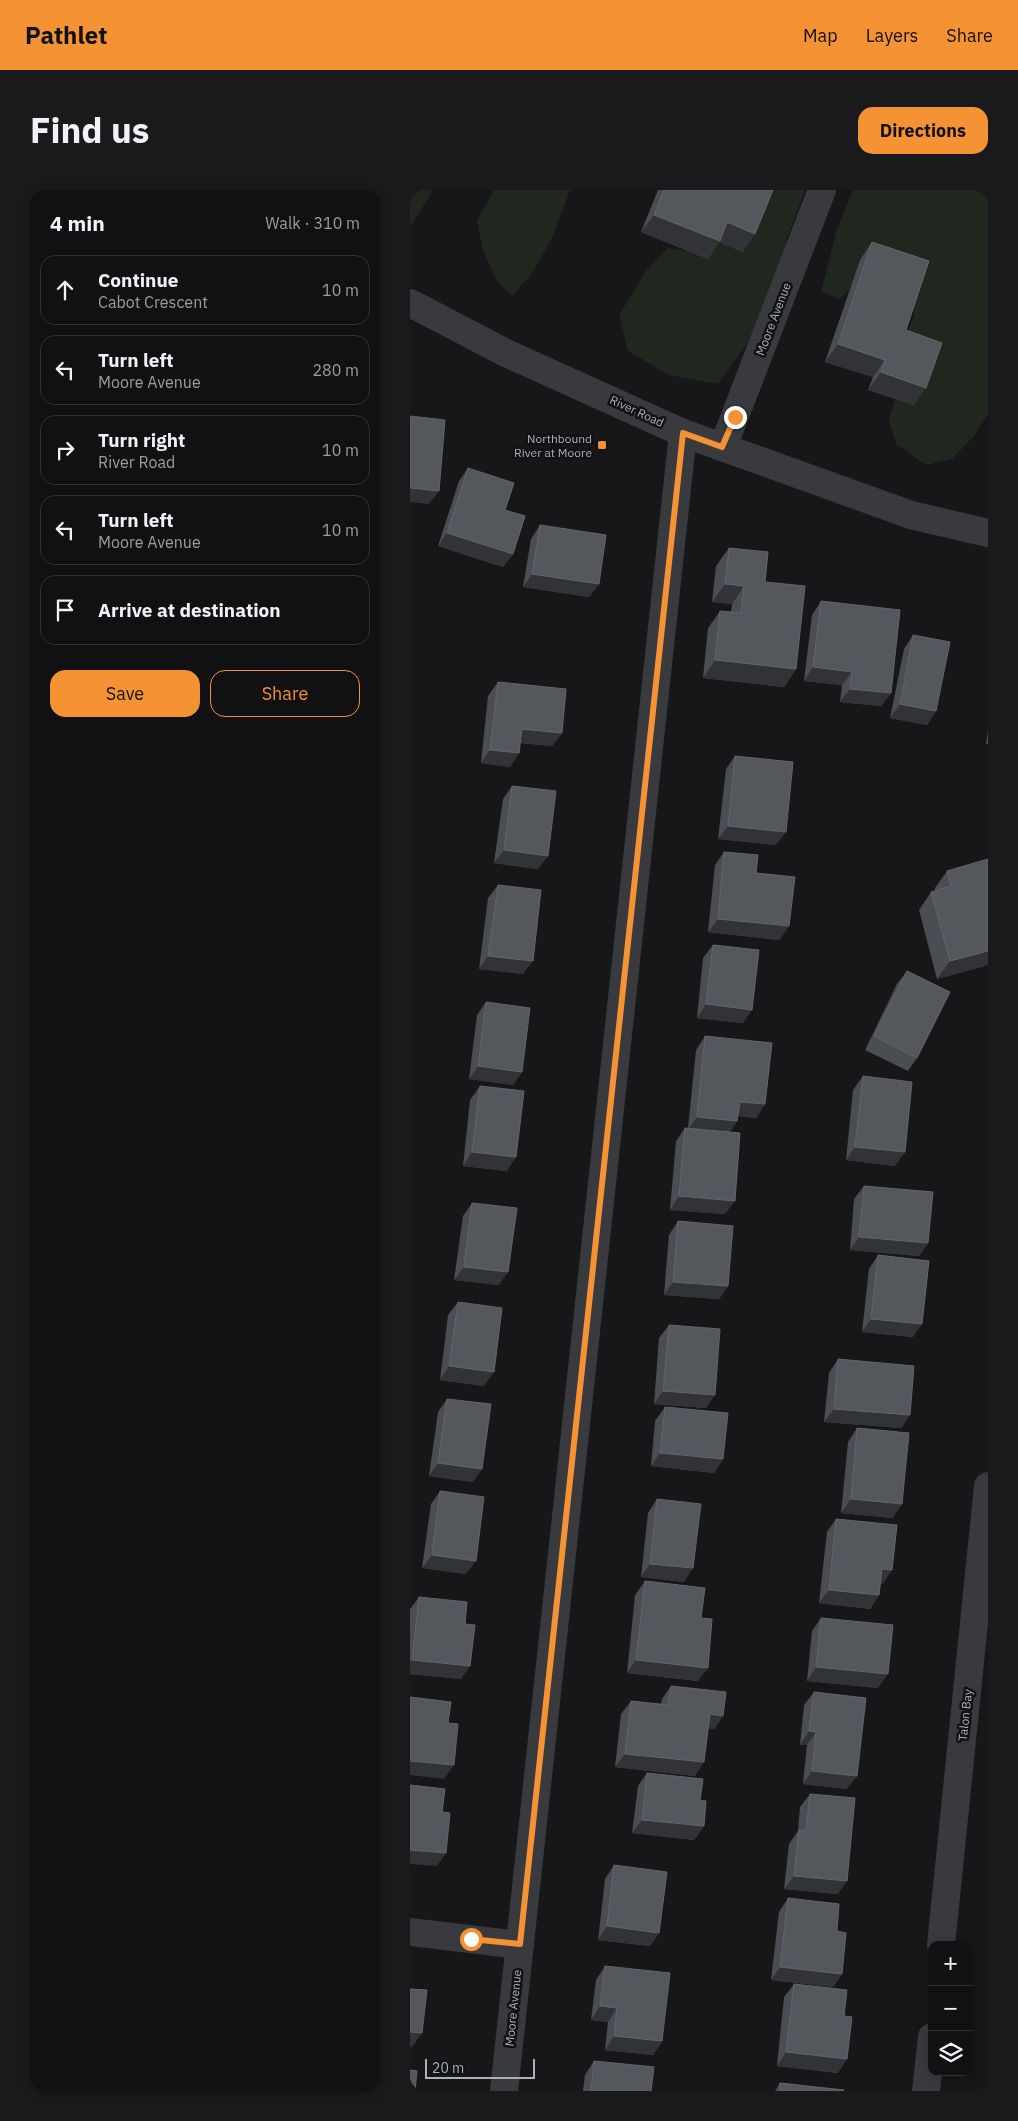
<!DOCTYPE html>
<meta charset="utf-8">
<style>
:root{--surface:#111113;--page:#1a1a1c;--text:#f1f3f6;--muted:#9c9da0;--line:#303133;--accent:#f49234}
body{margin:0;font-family:"IBM Plex Sans",sans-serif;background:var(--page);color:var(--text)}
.controls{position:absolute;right:15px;bottom:15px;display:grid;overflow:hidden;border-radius:10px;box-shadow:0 2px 12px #0003}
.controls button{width:45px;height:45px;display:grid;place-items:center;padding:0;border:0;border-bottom:1px solid var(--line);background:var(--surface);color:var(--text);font:25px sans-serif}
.scale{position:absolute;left:15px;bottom:12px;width:110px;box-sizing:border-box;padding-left:5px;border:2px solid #a9b1b9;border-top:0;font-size:14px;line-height:18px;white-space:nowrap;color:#a9b1b9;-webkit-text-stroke:4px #121214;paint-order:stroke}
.stop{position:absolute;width:15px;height:15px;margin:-11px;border:4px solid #f49234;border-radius:50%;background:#fff}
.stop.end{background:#f49234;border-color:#fff;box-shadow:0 1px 5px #0008}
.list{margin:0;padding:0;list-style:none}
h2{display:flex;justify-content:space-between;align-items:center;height:65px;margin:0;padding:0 20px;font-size:21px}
h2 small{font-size:16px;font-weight:400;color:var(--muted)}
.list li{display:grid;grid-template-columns:32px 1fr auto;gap:15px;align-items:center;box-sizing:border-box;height:70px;margin:0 10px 10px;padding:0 10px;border:1px solid var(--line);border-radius:15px}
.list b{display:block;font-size:19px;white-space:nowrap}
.list p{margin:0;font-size:16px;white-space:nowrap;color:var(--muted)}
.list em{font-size:16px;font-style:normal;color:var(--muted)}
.actions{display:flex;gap:10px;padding:15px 20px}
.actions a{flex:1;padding:11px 0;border:1px solid var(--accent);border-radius:15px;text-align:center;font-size:18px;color:var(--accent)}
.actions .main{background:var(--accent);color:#111}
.icon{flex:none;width:28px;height:28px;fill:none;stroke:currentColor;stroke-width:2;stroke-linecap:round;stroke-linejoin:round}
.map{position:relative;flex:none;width:578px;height:1901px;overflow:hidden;border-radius:15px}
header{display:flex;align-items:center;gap:30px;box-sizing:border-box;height:70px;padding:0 25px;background:var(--accent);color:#111}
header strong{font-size:24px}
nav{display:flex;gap:28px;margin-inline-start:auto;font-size:18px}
.intro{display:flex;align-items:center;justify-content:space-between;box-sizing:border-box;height:120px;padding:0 30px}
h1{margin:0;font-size:35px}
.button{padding:12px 22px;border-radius:15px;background:var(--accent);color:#111;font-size:18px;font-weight:700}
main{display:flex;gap:30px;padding:0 30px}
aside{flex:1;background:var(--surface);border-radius:15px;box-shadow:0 2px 12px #0003}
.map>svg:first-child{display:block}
.green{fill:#1f271f}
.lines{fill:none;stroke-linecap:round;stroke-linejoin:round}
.minor{stroke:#383a3e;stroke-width:28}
.wall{fill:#4a4d51}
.shaded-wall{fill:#313336}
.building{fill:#54575c;stroke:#62656b}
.route{stroke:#f49234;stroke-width:6}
.poi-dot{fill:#f49234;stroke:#121214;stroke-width:2}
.labels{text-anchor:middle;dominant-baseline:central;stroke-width:5;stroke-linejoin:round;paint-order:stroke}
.street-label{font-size:12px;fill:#a9b1b9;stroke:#121214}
.poi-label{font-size:12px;fill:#a9b1b9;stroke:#121214;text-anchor:end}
</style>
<header>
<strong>Pathlet</strong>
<nav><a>Map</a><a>Layers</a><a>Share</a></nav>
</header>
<div class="intro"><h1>Find us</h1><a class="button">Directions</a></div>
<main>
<aside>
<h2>4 min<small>Walk · 310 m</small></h2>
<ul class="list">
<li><svg class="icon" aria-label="ahead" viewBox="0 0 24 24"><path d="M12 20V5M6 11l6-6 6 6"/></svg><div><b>Continue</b><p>Cabot Crescent</p></div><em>10 m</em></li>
<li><svg class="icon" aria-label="left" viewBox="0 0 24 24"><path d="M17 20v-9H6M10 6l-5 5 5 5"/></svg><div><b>Turn left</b><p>Moore Avenue</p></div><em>280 m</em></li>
<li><svg class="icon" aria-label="right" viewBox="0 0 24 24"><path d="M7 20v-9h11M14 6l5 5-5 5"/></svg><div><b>Turn right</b><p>River Road</p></div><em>10 m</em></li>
<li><svg class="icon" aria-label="left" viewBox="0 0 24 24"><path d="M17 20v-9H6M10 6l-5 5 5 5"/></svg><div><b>Turn left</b><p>Moore Avenue</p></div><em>10 m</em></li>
<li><svg class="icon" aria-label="arrive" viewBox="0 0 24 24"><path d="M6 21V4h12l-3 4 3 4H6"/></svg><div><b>Arrive at destination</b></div></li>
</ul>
<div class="actions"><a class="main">Save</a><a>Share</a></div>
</aside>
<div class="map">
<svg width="578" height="1901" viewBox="0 0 578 1901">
<rect width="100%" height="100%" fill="#171719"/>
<path class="green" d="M 0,0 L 20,0 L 22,2 L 0,37 Z
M 84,0 L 160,0 L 143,46 L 123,82 L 102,106 L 87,91 L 73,60 L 67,31 Z
M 277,0 L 395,0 L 377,48 L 375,68 L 344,144 L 308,194 L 259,185 L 218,161 L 209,125 L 236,81 L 257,58 L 298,64 Z
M 443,0 L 578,0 L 578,224 L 564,246 L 542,269 L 516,275 L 486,254 L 479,231 L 488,196 L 487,166 L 504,127 L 503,95 L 448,91 L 430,109 L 411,102 L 427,39 Z"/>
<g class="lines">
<path class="minor" d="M 0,113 L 96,163 L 273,243 L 501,325 L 578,343
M 313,257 L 412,0
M 0,1742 L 110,1755
M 531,1755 L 578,1296
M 94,1901 L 273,243
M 516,1901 L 522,1847"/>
</g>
<path class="wall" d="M 248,0 L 363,0 L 333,62 L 309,52 L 298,69 L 231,42 Z
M 462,52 L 496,140 L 504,215 L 458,200 L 463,187 L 415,172 L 450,70 Z
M 58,278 L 95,320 L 103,364 L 93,377 L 28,356 L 49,291 Z
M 130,335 L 189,394 L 179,407 L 113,397 L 121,349 Z
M 319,358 L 355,392 L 386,479 L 374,497 L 293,488 L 298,438 L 310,421 L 321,422 L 322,414 L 302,412 L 306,376 Z
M 411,411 L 481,503 L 471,516 L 430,512 L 432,495 L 394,491 L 402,425 Z
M 503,445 L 526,521 L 517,535 L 480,528 L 494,459 Z
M 88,492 L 152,543 L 142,556 L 110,553 L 109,563 L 100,577 L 71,573 L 78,506 Z
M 578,540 L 578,554 L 576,554 Z
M 325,566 L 366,655 L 308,649 L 316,579 Z
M 102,596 L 128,679 L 84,673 L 93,609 Z
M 314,662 L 346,683 L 370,750 L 298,742 L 305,675 Z
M 537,681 L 578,775 L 527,789 L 509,720 L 521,702 L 525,701 L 525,698 Z
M 88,695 L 113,784 L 69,779 L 78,708 Z
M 303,755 L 333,833 L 287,828 L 293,768 Z
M 497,781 L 507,868 L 498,881 L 455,860 L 487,794 Z
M 76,812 L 112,882 L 103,895 L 59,889 L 67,825 Z
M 295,846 L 355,914 L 346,928 L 328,926 L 327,931 L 320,942 L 315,1024 L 260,1020 L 266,951 L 275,938 L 278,938 L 286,860 Z
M 453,886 L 485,976 L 436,970 L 443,900 Z
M 70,896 L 97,981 L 53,976 L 60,910 Z
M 454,996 L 518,1053 L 509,1066 L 440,1060 L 444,1009 Z
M 62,1013 L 89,1095 L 44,1090 L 53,1026 Z
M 268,1031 L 318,1096 L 309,1109 L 254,1105 L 259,1045 Z
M 468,1065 L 503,1147 L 452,1142 L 459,1079 Z
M 48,1112 L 74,1196 L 30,1190 L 38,1125 Z
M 259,1135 L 296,1218 L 244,1214 L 249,1148 Z
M 428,1169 L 500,1225 L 491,1238 L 414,1232 L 419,1183 Z
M 37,1209 L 63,1292 L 19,1286 L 28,1222 Z
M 255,1217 L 313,1269 L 304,1283 L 241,1276 L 245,1231 Z
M 447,1238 L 483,1328 L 431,1323 L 438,1252 Z
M 30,1301 L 56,1384 L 12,1378 L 21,1314 Z
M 247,1309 L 274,1392 L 231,1387 L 238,1323 Z
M 426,1329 L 473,1394 L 470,1393 L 469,1405 L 460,1419 L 409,1413 L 417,1342 Z
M 235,1391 L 291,1428 L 288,1491 L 217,1483 L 225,1405 Z
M 9,1407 L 55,1434 L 51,1489 L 0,1484 L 0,1419 Z
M 411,1428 L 468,1498 L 397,1491 L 402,1441 Z
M 261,1496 L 313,1526 L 304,1539 L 298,1538 L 285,1586 L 205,1577 L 211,1524 L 221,1511 L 251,1514 L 252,1509 Z
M 404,1502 L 437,1599 L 393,1594 L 397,1555 L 390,1555 L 394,1515 Z
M 237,1583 L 290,1610 L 294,1636 L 284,1650 L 222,1643 L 228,1596 Z
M 400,1604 L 428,1704 L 374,1699 L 379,1654 L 388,1641 L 390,1617 Z
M 204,1675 L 249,1743 L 240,1756 L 188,1750 L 195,1689 Z
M 378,1708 L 427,1741 L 432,1784 L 423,1797 L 361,1790 L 369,1722 Z
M 195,1776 L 252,1851 L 243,1865 L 195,1860 L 198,1832 L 181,1830 L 186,1790 Z
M 384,1794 L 428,1883 L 367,1876 L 374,1807 Z
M 184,1871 L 241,1901 L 173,1901 L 175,1885 Z
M 370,1893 L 433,1901 L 365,1901 Z"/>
<path class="shaded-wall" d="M 244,25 L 317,32 L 345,44 L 333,62 L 309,52 L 298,69 L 231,42 Z
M 428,154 L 475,170 L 463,187 L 415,172 Z
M 471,182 L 516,198 L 504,215 L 458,200 Z
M 0,298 L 29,301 L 19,314 L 0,312 Z
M 37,343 L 103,364 L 93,377 L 28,356 Z
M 122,384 L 189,394 L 179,407 L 113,397 Z
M 315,394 L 334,396 L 322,414 L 302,412 Z
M 305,470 L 386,479 L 374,497 L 293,488 Z
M 403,477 L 442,482 L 432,495 L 394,491 Z
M 440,499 L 481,503 L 471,516 L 430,512 Z
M 490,514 L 526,521 L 517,535 L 480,528 Z
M 112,539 L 152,543 L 142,556 L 102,552 Z
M 80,560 L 109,563 L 100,577 L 71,573 Z
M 318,636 L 376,642 L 366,655 L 308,649 Z
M 94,660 L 138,666 L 128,679 L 84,673 Z
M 308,729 L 379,736 L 370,750 L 298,742 Z
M 578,761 L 578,775 L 527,789 L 540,771 Z
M 78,766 L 123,771 L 113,784 L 69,779 Z
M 296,814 L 342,820 L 333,833 L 287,828 Z
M 68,876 L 112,882 L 103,895 L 59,889 Z
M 330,912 L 355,914 L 346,928 L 320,925 Z
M 287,927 L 327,931 L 318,945 L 277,941 Z
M 445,957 L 495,962 L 485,976 L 436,970 Z
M 62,962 L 106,967 L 97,981 L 53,976 Z
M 269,1006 L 325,1011 L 315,1024 L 260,1020 Z
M 449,1047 L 518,1053 L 509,1066 L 440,1060 Z
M 54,1077 L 98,1082 L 89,1095 L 44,1090 Z
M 263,1092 L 318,1096 L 309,1109 L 254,1105 Z
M 461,1129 L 512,1134 L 503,1147 L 452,1142 Z
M 39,1176 L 84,1182 L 74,1196 L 30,1190 Z
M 253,1201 L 305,1205 L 296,1218 L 244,1214 Z
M 424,1219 L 500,1225 L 491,1238 L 414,1232 Z
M 250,1263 L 313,1269 L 304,1283 L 241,1276 Z
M 28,1273 L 72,1279 L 63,1292 L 19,1286 Z
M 441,1309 L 492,1314 L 483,1328 L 431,1323 Z
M 22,1365 L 66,1371 L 56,1384 L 12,1378 Z
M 240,1374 L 283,1378 L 274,1392 L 231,1387 Z
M 472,1379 L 482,1380 L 473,1394 L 462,1392 Z
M 419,1400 L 469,1405 L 460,1419 L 409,1413 Z
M 2,1470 L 60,1476 L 51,1489 L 0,1484 L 0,1472 Z
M 226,1470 L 298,1478 L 288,1491 L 217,1483 Z
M 406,1477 L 478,1484 L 468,1498 L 397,1491 Z
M 300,1524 L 313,1526 L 304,1539 L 290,1537 Z
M 399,1541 L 406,1542 L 397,1555 L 390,1555 Z
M 215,1564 L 294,1572 L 285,1586 L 205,1577 Z
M 0,1571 L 44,1575 L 34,1589 L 0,1585 Z
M 402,1581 L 447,1586 L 437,1599 L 393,1594 Z
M 232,1630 L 294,1636 L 284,1650 L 222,1643 Z
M 0,1660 L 36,1663 L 27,1676 L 0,1674 Z
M 384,1686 L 437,1691 L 428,1704 L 374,1699 Z
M 197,1736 L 249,1743 L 240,1756 L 188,1750 Z
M 370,1777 L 432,1784 L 423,1797 L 361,1790 Z
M 190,1816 L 207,1818 L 198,1832 L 181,1830 Z
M 0,1842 L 12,1843 L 2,1857 L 0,1857 Z
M 204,1846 L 252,1851 L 243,1865 L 195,1860 Z
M 376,1862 L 437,1869 L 428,1883 L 367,1876 Z"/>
<path class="building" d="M 254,0 L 363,0 L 345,44 L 317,32 L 310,51 L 244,25 Z
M 462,52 L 519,71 L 496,140 L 532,153 L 516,198 L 471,182 L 475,170 L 428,154 Z
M 0,226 L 35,230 L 29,301 L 0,298 Z
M 58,278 L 104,293 L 95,320 L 115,326 L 103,364 L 37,343 Z
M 130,335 L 196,345 L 189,394 L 122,384 Z
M 319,358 L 358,362 L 355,392 L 395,396 L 386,479 L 305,470 L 310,421 L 331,423 L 334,396 L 315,394 Z
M 411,411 L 490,420 L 481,503 L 440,499 L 442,482 L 403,477 Z
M 503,445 L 540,452 L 526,521 L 490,514 Z
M 88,492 L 156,499 L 152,543 L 112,539 L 109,563 L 80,560 Z
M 325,566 L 383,572 L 376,642 L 318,636 Z
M 102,596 L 146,601 L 138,666 L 94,660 Z
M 314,662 L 348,665 L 346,683 L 385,687 L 379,736 L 308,729 Z
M 578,669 L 578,761 L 540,771 L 521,702 L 541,696 L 537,681 Z
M 88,695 L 131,700 L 123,771 L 78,766 Z
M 303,755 L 349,760 L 342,820 L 296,814 Z
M 497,781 L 540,802 L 507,868 L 464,846 Z
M 76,812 L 120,818 L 112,882 L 68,876 Z
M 295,846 L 362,853 L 355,914 L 330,912 L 327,931 L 287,927 Z
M 453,886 L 502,892 L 495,962 L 445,957 Z
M 70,896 L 114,901 L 106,967 L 62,962 Z
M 275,938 L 330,943 L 325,1011 L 269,1006 Z
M 454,996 L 523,1002 L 518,1053 L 449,1047 Z
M 62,1013 L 107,1018 L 98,1082 L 54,1077 Z
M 268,1031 L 323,1036 L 318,1096 L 263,1092 Z
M 468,1065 L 519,1071 L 512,1134 L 461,1129 Z
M 48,1112 L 92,1118 L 84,1182 L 39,1176 Z
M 259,1135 L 310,1139 L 305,1205 L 253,1201 Z
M 428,1169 L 504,1176 L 500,1225 L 424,1219 Z
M 37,1209 L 81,1214 L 72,1279 L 28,1273 Z
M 255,1217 L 318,1223 L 313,1269 L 250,1263 Z
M 447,1238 L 499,1243 L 492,1314 L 441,1309 Z
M 30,1301 L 74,1307 L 66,1371 L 22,1365 Z
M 247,1309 L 291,1314 L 283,1378 L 240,1374 Z
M 426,1329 L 487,1335 L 482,1380 L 472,1379 L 469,1405 L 419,1400 Z
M 235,1391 L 295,1398 L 291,1428 L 302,1429 L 298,1478 L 226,1470 Z
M 9,1407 L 57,1412 L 55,1434 L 65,1435 L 60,1476 L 2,1470 Z
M 411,1428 L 483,1435 L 478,1484 L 406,1477 Z
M 261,1496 L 316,1502 L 313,1526 L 300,1524 L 294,1572 L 215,1564 L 221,1511 L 258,1515 Z
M 404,1502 L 456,1508 L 447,1586 L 402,1581 L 406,1542 L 399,1541 Z
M 0,1507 L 41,1512 L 38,1533 L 48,1534 L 44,1575 L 0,1571 Z
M 237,1583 L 293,1589 L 290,1610 L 296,1611 L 294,1636 L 232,1630 Z
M 0,1595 L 35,1599 L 32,1622 L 40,1623 L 36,1663 L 0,1660 Z
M 400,1604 L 445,1608 L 437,1691 L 384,1686 L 389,1640 L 396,1641 Z
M 204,1675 L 257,1682 L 249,1743 L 197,1736 Z
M 378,1708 L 429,1714 L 427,1741 L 436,1743 L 432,1784 L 370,1777 Z
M 195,1776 L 260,1783 L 252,1851 L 204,1846 L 207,1818 L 190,1816 Z
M 384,1794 L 437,1800 L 434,1826 L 442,1827 L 437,1869 L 376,1862 Z
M 0,1799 L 17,1800 L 12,1843 L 0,1842 Z
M 184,1871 L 244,1877 L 241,1901 L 181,1901 Z
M 0,1880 L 7,1881 L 5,1901 L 0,1901 Z
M 370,1893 L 434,1900 L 433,1901 L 370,1901 Z"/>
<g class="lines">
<path class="route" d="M 61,1749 L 110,1754 L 273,243 L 312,257 L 325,227"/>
</g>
<rect class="poi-dot" x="187" y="250" width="10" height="10" rx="2.5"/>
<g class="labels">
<g class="street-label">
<text transform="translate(363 129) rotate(-69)">Moore Avenue</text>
<text transform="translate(227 221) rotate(25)">River Road</text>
<text transform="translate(555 1525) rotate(-84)">Talon Bay</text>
<text transform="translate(103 1818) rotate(-84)">Moore Avenue</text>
</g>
<g class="poi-label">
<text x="182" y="248">Northbound<tspan x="182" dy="14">River at Moore</tspan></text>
</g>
</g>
</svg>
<div class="controls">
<button>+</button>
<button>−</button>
<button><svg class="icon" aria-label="layers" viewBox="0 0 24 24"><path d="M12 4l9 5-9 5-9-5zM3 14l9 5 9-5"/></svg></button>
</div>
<div class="scale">20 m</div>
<div class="stop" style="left:61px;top:1749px"></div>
<div class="stop end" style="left:325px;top:227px"></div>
</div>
</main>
